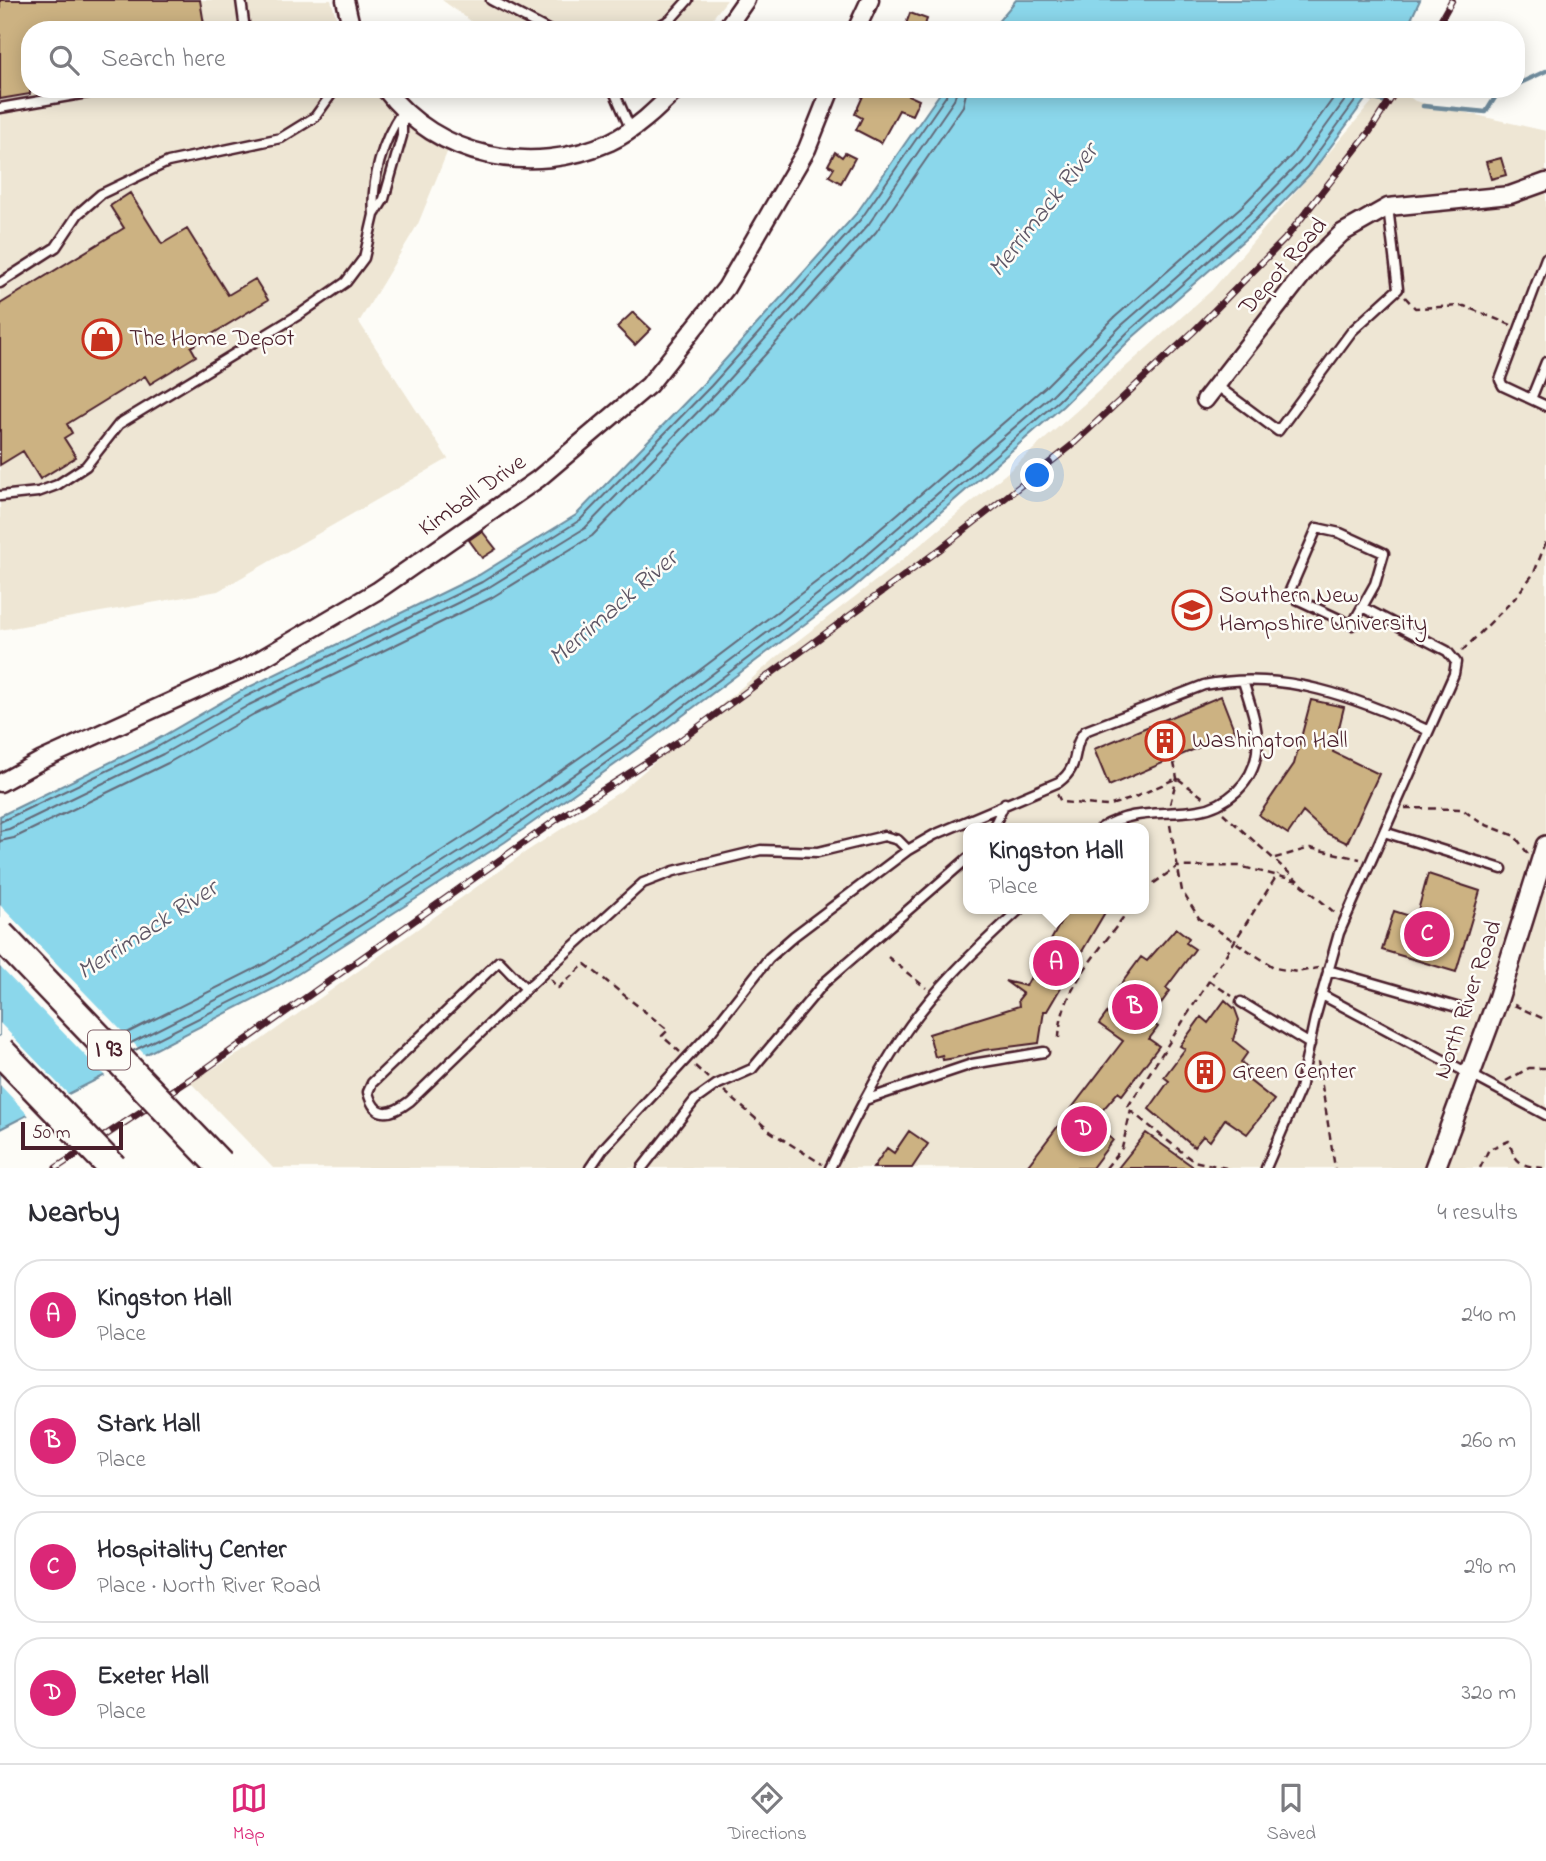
<!DOCTYPE html>
<meta charset="utf-8">
<style>
:root{--surface:#fff;--page:#f7f7f7;--text:#2b2b33;--muted:#7c7c81;--line:#e1e1e2;--accent:#db2777}
body{margin:0;font-family:"Indie Flower",sans-serif;background:var(--page);color:var(--text)}
.scale{position:absolute;left:21px;bottom:18px;width:102px;box-sizing:border-box;padding-left:7px;border:4px solid #4a1f2b;border-top:0;font-size:19px;line-height:24px;white-space:nowrap;color:#4a1f2b;-webkit-text-stroke:5px #fdfcf7;paint-order:stroke}
.you{position:absolute;left:1038px;top:476px;width:24px;height:24px;margin:-18px;border:5px solid #fff;border-radius:50%;background:#1a73e8;box-shadow:0 0 0 10px #1a73e833}
.badge{display:grid;place-items:center;width:46px;height:46px;border-radius:50%;background:var(--accent);color:#fff;font-size:23px;font-weight:700}
.pin{position:absolute;translate:-50% -50%;border:4px solid #fff;box-shadow:0 2px 7px #0006}
.popup{position:absolute;left:963px;top:823px;width:186px;height:91px;box-sizing:border-box;display:grid;place-content:center;border-radius:14px;background:var(--surface);filter:drop-shadow(0 2px 5px #0005);font-size:23px;white-space:nowrap;color:var(--muted)}
.popup b{font-size:26px;color:var(--text)}
.popup::after{content:'';position:absolute;left:50%;top:100%;margin-left:-14px;border:14px solid transparent;border-top-color:var(--surface)}
.list{margin:0;padding:0;list-style:none}
h2{display:flex;justify-content:space-between;align-items:center;height:91px;margin:0;padding:0 28px;font-size:30px}
h2 small{font-size:23px;font-weight:400;color:var(--muted)}
.list li{display:grid;grid-template-columns:46px 1fr auto;gap:21px;align-items:center;box-sizing:border-box;height:112px;margin:0 14px 14px;padding:0 14px;border:2px solid var(--line);border-radius:28px}
.list b{display:block;font-size:26px;white-space:nowrap}
.list p{margin:0;font-size:23px;white-space:nowrap;color:var(--muted)}
.list em{font-size:23px;font-style:normal;color:var(--muted)}
.icon{flex:none;width:38px;height:38px;fill:none;stroke:currentColor;stroke-width:2;stroke-linecap:round;stroke-linejoin:round}
.map{position:relative;flex:none;width:1546px;height:1168px;overflow:hidden}
.search{position:absolute;background:var(--surface);box-shadow:0 4px 18px #0003;left:21px;right:21px;top:21px;height:77px;display:flex;align-items:center;gap:18px;box-sizing:border-box;padding:0 24px;border-radius:28px;color:var(--muted);font-size:26px}
.sheet{height:595px;background:var(--surface)}
nav{display:flex;justify-content:space-around;align-items:center;box-sizing:border-box;height:98px;border-top:2px solid var(--line);background:var(--surface);font-size:19px;color:var(--muted)}
nav a{display:grid;justify-items:center;gap:4px}
nav .on{color:var(--accent)}
.map>svg:first-child{display:block}
.built{fill:#eee6d4;fill-rule:evenodd}
.water{fill:#8bd7eb;stroke:#718d9e;stroke-width:2}
.pier{fill:#fdfcf7}
.lines{fill:none;stroke-linecap:round;stroke-linejoin:round}
.shore{stroke:#646978;stroke-width:2}
.stream{stroke:#718d9e;stroke-width:4.5}
.building{fill:#ccb282;stroke:#4a1f2b;stroke-width:2}
.service-casing{stroke:#4a1f2b;stroke-width:13}
.minor-casing{stroke:#4a1f2b;stroke-width:21}
.tertiary-casing{stroke:#4a1f2b;stroke-width:24}
.path{stroke:#4a1f2b;stroke-width:2.5;stroke-dasharray:7 5;stroke-linecap:butt}
.service{stroke:#fdfcf7;stroke-width:8}
.minor{stroke:#fdfcf7;stroke-width:16}
.tertiary{stroke:#fdfcf7;stroke-width:19}
.rail-casing{stroke:#4a1f2b;stroke-width:7}
.rail{stroke:#fdfcf7;stroke-width:4.5;stroke-dasharray:13;stroke-linecap:butt}
.motorway-bridge-casing{stroke:#4a1f2b;stroke-width:33;stroke-linecap:butt}
.motorway-bridge{stroke:#fdfcf7;stroke-width:28}
.labels{text-anchor:middle;dominant-baseline:central;stroke-width:5;stroke-linejoin:round;paint-order:stroke}
.shield{fill:#fdfcf7;stroke:#806168;stroke-width:2}
.shield-label{font-size:23px;font-weight:bold;fill:#4a1f2b}
.street-label{font-size:24px;fill:#4a1f2b;stroke:#fdfcf7}
.poi-label{font-size:24px;fill:#4a1f2b;stroke:#fdfcf7;text-anchor:start}
.water-label{font-size:26px;font-style:italic;fill:#5e5665;stroke:#fdfcf7}
</style>
<div class="map">
<svg width="1546" height="1168" viewBox="0 0 1546 1168">
<rect width="100%" height="100%" fill="#fdfcf7"/>
<filter id="ink" filterUnits="userSpaceOnUse"><feTurbulence type="fractalNoise" baseFrequency=".0143" numOctaves="2"/><feDisplacementMap in="SourceGraphic" scale="14" xChannelSelector="R" yChannelSelector="G"/><feConvolveMatrix kernelMatrix="1 2 1 2 8 2 1 2 1" color-interpolation-filters="sRGB"/></filter>
<g filter="url(#ink)">
<path class="built" d="M 0,0 L 331,0 L 340,30 L 30,30 L 30,89 L 371,89 L 448,150 L 418,224 L 359,322 L 448,459 L 218,591 L 0,630 Z
M 442,0 L 727,0 L 703,30 L 483,30 Z
M 1383,89 L 1398,89 L 1415,101 L 1546,131 L 1546,1168 L 273,1168 L 190,1082 L 254,1045 L 527,851 L 621,791 L 778,656 L 896,565 L 1009,471 L 1212,290 ZM 968,828 L 1144,828 L 1144,909 L 968,909 Z"/>
<path class="water" d="M 1016,0 L 1420,0 L 1406,30 L 991,30 Z
M 943,89 L 1373,89 L 1312,172 L 1260,226 L 1133,337 L 1063,406 L 853,588 L 654,737 L 505,842 L 279,986 L 0,1129 L 0,816 L 156,740 L 241,691 L 479,575 L 576,515 L 706,381 L 856,214 Z"/>
<path class="pier" d="M 0,905 L 146,1056 L 106,1077 L 0,967 Z
M 0,1023 L 70,1096 L 30,1117 L 0,1085 Z"/>
<g class="lines">
<path class="shore" d="M 0,822 L 159,746 L 245,697 L 482,582 L 580,520 L 711,386 L 861,219 L 946,96 L 948,89
M 0,831 L 9,829 L 163,754 L 249,705 L 486,589 L 585,528 L 717,392 L 868,225 L 954,100 L 957,89
M 0,841 L 14,838 L 168,763 L 254,714 L 491,598 L 592,536 L 725,399 L 876,232 L 963,106 L 967,89
M 119,1037 L 266,963 L 490,820 L 639,716 L 836,567 L 1045,387 L 1115,317 L 1242,206 L 1292,155 L 1340,89
M 127,1045 L 271,972 L 496,829 L 645,725 L 843,575 L 1052,395 L 1122,325 L 1249,214 L 1300,162 L 1353,89
M 133,1051 L 275,980 L 501,836 L 650,732 L 849,582 L 1058,401 L 1128,332 L 1255,220 L 1307,167 L 1364,89"/>
<path class="stream" d="M 1516,85 L 1546,71
M 1364,97 L 1383,101
M 1423,106 L 1486,112 L 1496,96 L 1508,89"/>
</g>
<path class="building" d="M 0,0 L 200,0 L 205,30 L 30,30 L 30,94 L 0,99 Z
M 910,13 L 927,19 L 923,30 L 904,30 Z
M 866,89 L 895,89 L 919,100 L 912,115 L 899,110 L 881,143 L 856,130 L 862,118 L 855,114 Z
M 835,152 L 842,157 L 845,153 L 855,158 L 841,183 L 829,176 L 834,168 L 828,165 Z
M 1501,158 L 1506,175 L 1491,179 L 1486,162 Z
M 130,193 L 162,244 L 187,229 L 228,295 L 255,279 L 268,300 L 191,347 L 196,356 L 150,384 L 145,376 L 67,424 L 72,433 L 64,438 L 76,457 L 40,479 L 23,451 L 0,465 L 0,304 L 124,228 L 110,206 Z
M 633,312 L 651,329 L 635,345 L 617,327 Z
M 482,531 L 496,549 L 482,558 L 469,540 Z
M 1221,696 L 1235,732 L 1109,786 L 1094,749 Z
M 1311,700 L 1344,707 L 1333,752 L 1379,774 L 1347,843 L 1326,833 L 1303,812 L 1288,834 L 1259,815 L 1294,764 Z
M 1428,874 L 1480,891 L 1456,972 L 1382,950 L 1394,911 L 1416,918 Z
M 1068,909 L 1107,909 L 1047,1011 L 1044,1011 L 1039,1043 L 984,1050 L 955,1058 L 943,1060 L 942,1055 L 935,1057 L 929,1034 L 1019,1006 L 1018,1000 L 1023,994 L 1005,981 L 1026,986 Z
M 1176,928 L 1189,938 L 1186,943 L 1195,949 L 1166,988 L 1170,991 L 1149,1020 L 1158,1027 L 1149,1039 L 1159,1046 L 1122,1095 L 1118,1092 L 1099,1114 L 1108,1121 L 1102,1132 L 1113,1140 L 1092,1168 L 1026,1168 L 1123,1041 L 1099,1024 L 1121,994 L 1116,991 L 1141,957 L 1147,961 Z
M 1225,1000 L 1235,1009 L 1239,1020 L 1233,1040 L 1248,1052 L 1241,1062 L 1247,1067 L 1241,1074 L 1274,1100 L 1247,1134 L 1225,1119 L 1210,1141 L 1203,1136 L 1194,1147 L 1149,1109 L 1169,1081 L 1164,1077 L 1185,1049 L 1180,1046 L 1201,1017 L 1208,1023 Z
M 909,1131 L 928,1144 L 912,1168 L 873,1168 L 887,1148 L 894,1153 Z
M 1146,1133 L 1195,1168 L 1118,1168 Z"/>
<g class="lines">
<g class="service-casing">
<path id="service" d="M 241,0 L 245,30
M 491,0 L 548,30
M 651,30 L 670,20 L 688,0
M 613,89 L 631,130
M 0,108 L 110,89
M 374,215 C 371,181 382,141 402,112
M 1546,258 L 1500,380 L 1503,386 L 1546,406
M 0,283 L 56,247 L 78,214 L 101,194 L 168,162 L 281,138 L 315,117 L 335,89
M 1216,385 L 1278,431 L 1352,331 L 1398,289 L 1388,207
M 1531,399 L 1546,362
M 0,496 L 38,492 L 57,485 L 86,466 L 119,424 L 300,314 L 346,282 L 364,258 L 374,215 L 384,199 L 402,136 L 402,111
M 1317,528 L 1340,533 L 1384,553 L 1375,584 L 1352,625 L 1288,595 Z
M 993,828 L 1005,803
M 1101,828 C 1134,808 1163,816 1199,810 C 1214,808 1226,801 1237,791 C 1271,758 1255,720 1243,681
M 1384,832 L 1502,869
M 1328,970 L 1460,1008
M 526,989 L 499,961 L 372,1083 L 368,1092 C 375,1121 393,1114 410,1101 L 526,989 L 643,883 L 674,871 L 761,850 L 818,852 L 884,836 L 898,840 L 908,850
M 1322,995 L 1546,1115
M 1241,1002 L 1310,1044
M 865,1100 L 972,1064 L 1044,1052
M 590,1168 L 603,1149 L 711,1032 L 769,958 L 794,936 L 908,850 L 934,835 L 1059,782 C 1082,765 1070,748 1085,731 L 1204,685 C 1283,669 1358,698 1427,730
M 642,1168 L 695,1100 L 716,1085 L 752,1069 L 824,983 L 968,858
M 830,1168 C 852,1124 873,1081 900,1040 C 932,991 977,948 1020,909
M 1266,1168 L 1300,1089 L 1315,1018 L 1339,933 L 1454,674 L 1456,662 L 1447,651 L 1364,608"/>
</g>
<g class="minor-casing">
<path id="minor" d="M 345,0 L 352,30
M 725,30 L 746,0
M 856,30 L 870,0
M 385,89 C 437,158 532,177 610,142 C 636,130 657,109 677,89
M 1205,400 L 1314,260 L 1342,233 L 1388,207 L 1510,195 L 1546,182
M 0,783 L 42,760 L 251,665 L 377,591 L 538,479 L 649,385 L 726,288 L 807,149 L 831,89"/>
</g>
<g class="tertiary-casing">
<path id="tertiary" d="M 1435,1168 L 1498,999 L 1546,846"/>
</g>
<path class="path" d="M 1405,297 L 1415,308 L 1464,306 L 1511,325
M 1462,651 L 1515,598 L 1534,573 L 1546,542
M 1057,794 L 1061,802 L 1107,806 L 1131,799 L 1177,778 L 1204,798
M 1170,804 L 1177,778 L 1174,763
M 1405,808 L 1462,809 L 1481,823 L 1515,836 L 1528,854
M 1223,813 L 1298,881
M 1170,825 L 1182,891 L 1199,918 L 1275,968 L 1297,972 L 1318,968
M 1275,858 L 1310,848 L 1360,859
M 1144,890 L 1177,867 L 1239,866 L 1298,881 L 1336,914
M 888,957 L 926,988
M 550,979 L 558,988 L 585,964 L 668,1030 L 662,1036 L 680,1052
M 1209,981 L 1232,996
M 1514,1005 L 1546,1020
M 1059,1038 C 1060,988 1103,948 1129,909
M 1318,1061 L 1335,1168
M 695,1066 L 708,1078
M 1506,1081 L 1529,1068 L 1546,1068
M 724,1091 L 771,1132 L 822,1164
M 1106,1168 L 1122,1148 L 1131,1110
M 1226,1168 L 1193,1161 L 1127,1108 L 1278,874
M 1480,1168 L 1489,1149 L 1509,1141 C 1515,1163 1521,1166 1543,1168"/>
<use href="#service" class="service"/>
<use href="#minor" class="minor"/>
<use href="#tertiary" class="tertiary"/>
<g class="rail-casing">
<path id="rail" d="M 1435,30 L 1452,0
M 56,1168 L 204,1070 L 556,820 L 678,742 L 939,550 L 1071,446 L 1193,332 L 1285,239 L 1370,131 L 1397,89"/>
</g>
<use href="#rail" class="rail"/>
<g class="motorway-bridge-casing">
<path id="motorway-bridge" d="M 0,935 L 219,1164
M 0,1051 L 113,1168"/>
</g>
<use href="#motorway-bridge" class="motorway-bridge"/>
</g>
</g>
<defs>
<g id="shop-ring" transform="scale(2.0125)"><circle r="9.5" fill="#fdfcf7" stroke="#c8321e" stroke-width="1.5"/><path d="M-5-2.5h2.3a2.7 3.5 0 0 1 5.4 0H5L5.5 6h-11ZM-1.5-2.5h3a1.5 2.3 0 0 0-3 0Z" fill="#c8321e"/></g>
<g id="university-ring" transform="scale(2.0125)"><circle r="9.5" fill="#fdfcf7" stroke="#c8321e" stroke-width="1.5"/><path d="M0-5L7-2L0 1L-7-2ZM-4 1L0 2.5L4 1V4Q0 6-4 4Z" fill="#c8321e"/></g>
<g id="building-ring" transform="scale(2.0125)"><circle r="9.5" fill="#fdfcf7" stroke="#c8321e" stroke-width="1.5"/><path d="M-4-6H4V6H1V3H-1V6H-4ZM-2.5-4.3h1.7v1.8h-1.7ZM.8-4.3h1.7v1.8H.8ZM-2.5-1h1.7V.8h-1.7ZM.8-1h1.7V.8H.8Z" fill="#c8321e"/></g>
</defs>
<g fill-rule="evenodd">
<use href="#shop-ring" x="102" y="339"/>
<use href="#university-ring" x="1192" y="610"/>
<use href="#building-ring" x="1165" y="741"/>
<use href="#building-ring" x="1205" y="1072"/>
</g>
<g class="labels">
<rect class="shield" x="88" y="1030.5" width="42" height="39" rx="5"/>
<g class="shield-label">
<text x="109" y="1050">I 93</text>
</g>
<g class="street-label">
<text transform="translate(1284 267) rotate(-49)">Depot Road</text>
<text transform="translate(473 496) rotate(-35)">Kimball Drive</text>
<text transform="translate(1469 1000) rotate(-71)">North River Road</text>
</g>
<g class="poi-label">
<text x="129" y="339">The Home Depot</text>
<text x="1219" y="596">Southern New<tspan x="1219" dy="28">Hampshire University</tspan></text>
<text x="1192" y="741">Washington Hall</text>
<text x="1232" y="1072">Green Center</text>
</g>
<g class="water-label">
<text transform="translate(1044 211) rotate(-52)">Merrimack River</text>
<text transform="translate(614 609) rotate(-41)">Merrimack River</text>
<text transform="translate(148 931) rotate(-33)">Merrimack River</text>
</g>
</g>
</svg>
<div class="scale">50 m</div>
<div class="you"></div>
<div class="pin badge" style="left:1056px;top:963px">A</div>
<div class="popup"><b>Kingston Hall</b>Place</div>
<div class="pin badge" style="left:1135px;top:1007px">B</div>
<div class="pin badge" style="left:1427px;top:934px">C</div>
<div class="pin badge" style="left:1084px;top:1129px">D</div>
<div class="search"><svg class="icon" aria-label="search" viewBox="0 0 24 24"><circle cx="10" cy="10" r="6"/><path d="M15 15l6 6"/></svg>Search here</div>
</div>
<section class="sheet">
<h2>Nearby<small>4 results</small></h2>
<ul class="list">
<li><span class="badge">A</span><div><b>Kingston Hall</b><p>Place</p></div><em>240 m</em></li>
<li><span class="badge">B</span><div><b>Stark Hall</b><p>Place</p></div><em>260 m</em></li>
<li><span class="badge">C</span><div><b>Hospitality Center</b><p>Place · North River Road</p></div><em>290 m</em></li>
<li><span class="badge">D</span><div><b>Exeter Hall</b><p>Place</p></div><em>320 m</em></li>
</ul>
</section>
<nav>
<a class="on"><svg class="icon" aria-label="map" viewBox="0 0 24 24"><path d="M3 6l6-2 6 2 6-2v14l-6 2-6-2-6 2zM9 4v14M15 6v14"/></svg>Map</a>
<a><svg class="icon" aria-label="directions" viewBox="0 0 24 24"><path d="M12 3l9 9-9 9-9-9zM9 14v-3h6M13 9l2 2-2 2"/></svg>Directions</a>
<a><svg class="icon" aria-label="saved" viewBox="0 0 24 24"><path d="M7 4h10v16l-5-4-5 4z"/></svg>Saved</a>
</nav>
